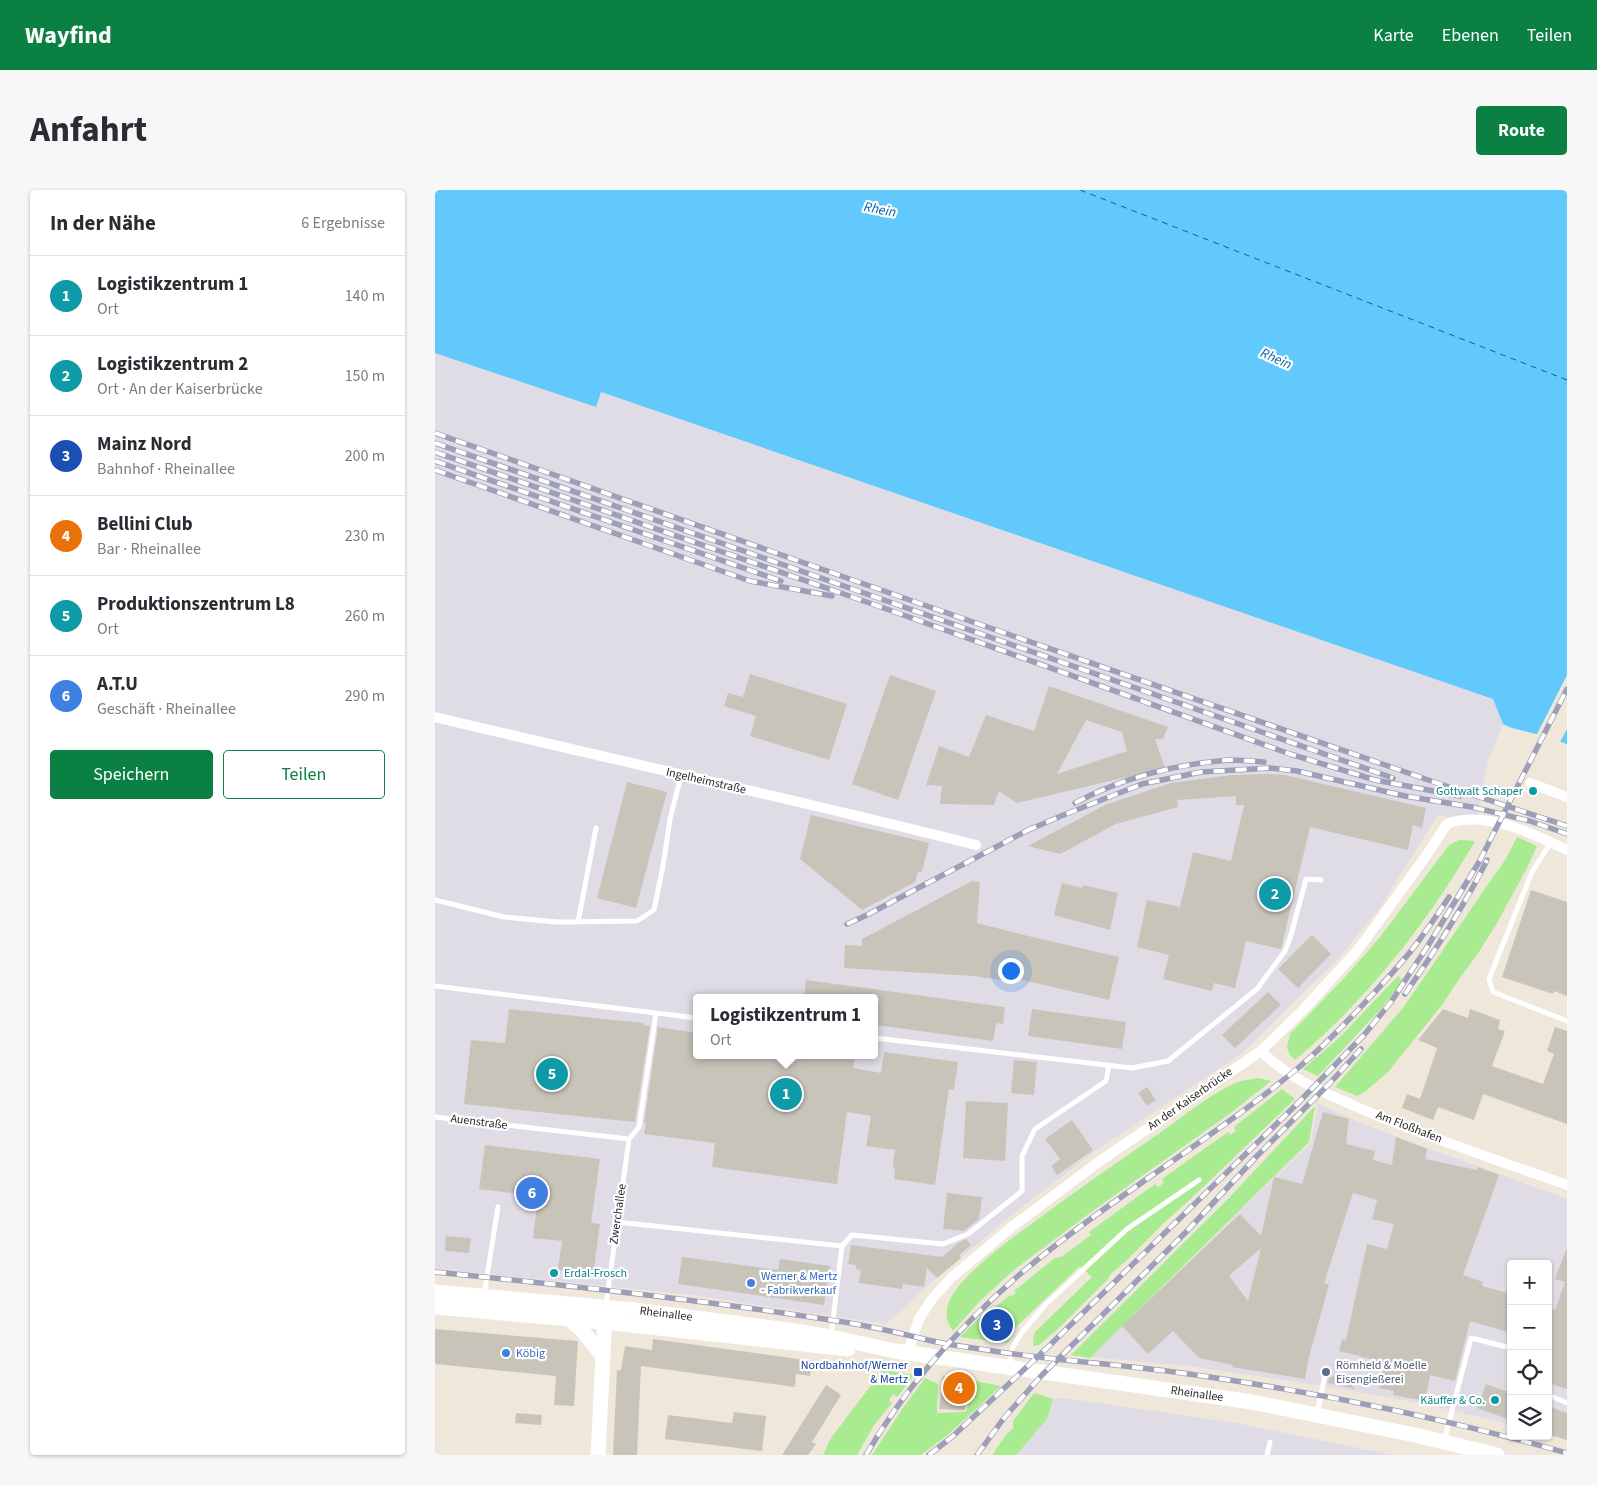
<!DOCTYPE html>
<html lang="de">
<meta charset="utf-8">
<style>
:root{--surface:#fff;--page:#f7f7f7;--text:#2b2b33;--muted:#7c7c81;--line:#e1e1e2;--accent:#0b8043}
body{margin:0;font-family:"Source Sans 3",sans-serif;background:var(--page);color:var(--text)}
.controls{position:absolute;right:15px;bottom:15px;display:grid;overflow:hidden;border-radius:5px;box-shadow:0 1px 4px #0004}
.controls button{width:45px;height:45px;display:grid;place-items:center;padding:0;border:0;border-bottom:1px solid var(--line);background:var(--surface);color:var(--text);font:25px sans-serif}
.you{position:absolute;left:575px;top:780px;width:18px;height:18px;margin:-12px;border:4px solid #fff;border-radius:50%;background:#1a73e8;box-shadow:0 0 0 8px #1a73e833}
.badge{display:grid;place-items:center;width:32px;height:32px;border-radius:50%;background:var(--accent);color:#fff;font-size:16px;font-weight:700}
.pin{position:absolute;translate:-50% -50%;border:2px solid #fff;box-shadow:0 1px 5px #0006}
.popup{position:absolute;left:258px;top:804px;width:185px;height:65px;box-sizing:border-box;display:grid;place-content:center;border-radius:5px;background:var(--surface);filter:drop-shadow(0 1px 4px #0005);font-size:16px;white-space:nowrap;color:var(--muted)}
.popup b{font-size:19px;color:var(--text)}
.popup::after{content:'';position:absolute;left:50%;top:100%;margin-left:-10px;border:10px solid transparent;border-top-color:var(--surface)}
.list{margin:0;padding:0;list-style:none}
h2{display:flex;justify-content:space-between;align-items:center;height:65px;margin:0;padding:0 20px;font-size:21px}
h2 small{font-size:16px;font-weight:400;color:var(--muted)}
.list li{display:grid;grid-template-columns:32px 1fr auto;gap:15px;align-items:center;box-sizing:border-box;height:80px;padding:0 20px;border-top:1px solid var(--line)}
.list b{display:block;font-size:19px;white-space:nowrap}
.list p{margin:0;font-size:16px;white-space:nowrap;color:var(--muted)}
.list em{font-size:16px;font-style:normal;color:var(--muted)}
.actions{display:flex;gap:10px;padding:15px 20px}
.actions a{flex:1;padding:11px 0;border:1px solid var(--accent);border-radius:5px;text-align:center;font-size:18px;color:var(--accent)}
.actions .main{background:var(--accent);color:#fff}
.icon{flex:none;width:28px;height:28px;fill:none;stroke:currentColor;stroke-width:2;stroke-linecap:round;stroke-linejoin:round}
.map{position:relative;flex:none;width:1132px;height:1265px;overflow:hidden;border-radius:5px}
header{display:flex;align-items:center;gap:30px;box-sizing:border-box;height:70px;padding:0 25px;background:var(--accent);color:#fff}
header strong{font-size:24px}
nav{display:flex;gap:28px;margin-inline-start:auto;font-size:18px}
.intro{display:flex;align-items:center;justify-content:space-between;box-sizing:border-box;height:120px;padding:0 30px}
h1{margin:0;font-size:35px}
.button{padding:12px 22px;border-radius:5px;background:var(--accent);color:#fff;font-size:18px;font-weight:700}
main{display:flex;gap:30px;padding:0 30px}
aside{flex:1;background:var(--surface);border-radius:5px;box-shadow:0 1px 4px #0004}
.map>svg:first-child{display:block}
.industrial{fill:#dfdce5;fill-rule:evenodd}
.green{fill:#a9eb90}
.water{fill:#61c9fc}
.pier{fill:#eee7da}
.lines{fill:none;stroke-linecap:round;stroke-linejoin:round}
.ferry{stroke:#0064a8;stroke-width:1;stroke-dasharray:6 5;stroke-linecap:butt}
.building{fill:#c9c4ba;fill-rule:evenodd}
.lane{stroke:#fff;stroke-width:5}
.street{stroke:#fff;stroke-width:10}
.secondary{stroke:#fff;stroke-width:15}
.rail-casing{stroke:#9c9fb7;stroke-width:5.5}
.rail{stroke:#fff;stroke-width:4;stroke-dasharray:11;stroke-linecap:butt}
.culture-dot{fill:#0f9aa8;stroke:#fff;stroke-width:2}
.shop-dot{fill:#3f7fe0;stroke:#fff;stroke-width:2}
.transit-dot{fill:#1a4fb4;stroke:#fff;stroke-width:2}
.service-dot{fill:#5c6f8a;stroke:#fff;stroke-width:2}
.labels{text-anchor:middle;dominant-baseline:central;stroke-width:4.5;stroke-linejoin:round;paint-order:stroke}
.street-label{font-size:12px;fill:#2a2a2a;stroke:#fff}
.culture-label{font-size:12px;fill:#0d838f;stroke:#fff;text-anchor:end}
.shop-label{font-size:12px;fill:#366cbe;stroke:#fff;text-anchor:start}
.transit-label{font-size:12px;fill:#164399;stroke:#fff;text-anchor:end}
.service-label{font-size:12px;fill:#4e5e75;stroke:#fff;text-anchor:start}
.water-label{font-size:14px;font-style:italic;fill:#0064a8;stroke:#fff}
</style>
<header>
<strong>Wayfind</strong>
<nav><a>Karte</a><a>Ebenen</a><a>Teilen</a></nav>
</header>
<div class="intro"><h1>Anfahrt</h1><a class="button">Route</a></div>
<main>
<aside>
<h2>In der Nähe<small>6 Ergebnisse</small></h2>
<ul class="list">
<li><span class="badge" style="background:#0f9aa8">1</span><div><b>Logistikzentrum 1</b><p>Ort</p></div><em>140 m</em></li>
<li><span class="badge" style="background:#0f9aa8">2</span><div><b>Logistikzentrum 2</b><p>Ort · An der Kaiserbrücke</p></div><em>150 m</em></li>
<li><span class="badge" style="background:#1a4fb4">3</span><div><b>Mainz Nord</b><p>Bahnhof · Rheinallee</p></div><em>200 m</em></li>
<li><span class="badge" style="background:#e8710a">4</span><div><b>Bellini Club</b><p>Bar · Rheinallee</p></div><em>230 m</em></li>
<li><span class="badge" style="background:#0f9aa8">5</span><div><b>Produktionszentrum L8</b><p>Ort</p></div><em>260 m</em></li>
<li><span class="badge" style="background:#3f7fe0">6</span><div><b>A.T.U</b><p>Geschäft · Rheinallee</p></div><em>290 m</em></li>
</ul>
<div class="actions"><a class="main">Speichern</a><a>Teilen</a></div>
</aside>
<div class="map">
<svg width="1132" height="1265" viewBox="0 0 1132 1265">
<rect width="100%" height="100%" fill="#eee7da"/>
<path class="industrial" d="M 0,163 L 161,217 L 165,202 L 1058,509 L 1068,534 L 1053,571 L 1041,633 L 1003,625 L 943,720 L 899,773 L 806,864 L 660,961 L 573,1028 L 498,1091 L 451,1134 L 257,1105 L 0,1078 ZM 262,808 L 440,808 L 440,865 L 262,865 Z
M 883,913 L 919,930 L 957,945 L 1132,1009 L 1132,1250 L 1113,1245 L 1113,1074 L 1076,1074 L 1076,1235 L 995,1215 L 889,1196 L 753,1176 L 656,1167 L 876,952 Z
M 630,1208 L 801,1233 L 958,1265 L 581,1265 L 612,1229 L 618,1209 Z"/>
<path class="green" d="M 1082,647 L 1102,656 L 1093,676 L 1062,733 L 1044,762 L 1024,789 L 1007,815 L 953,882 L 931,901 L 922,906 L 900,897 L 968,818 L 1056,690 L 1071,669 Z
M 1024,650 L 1040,651 C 994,731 931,811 860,870 L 855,865 L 852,858 L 855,844 L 911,786 L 945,747 L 1014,655 Z
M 963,786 L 968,791 L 944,821 L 883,886 L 868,879 L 905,847 Z
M 824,888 L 836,891 L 797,922 L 659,1020 L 580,1079 L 545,1111 L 518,1141 C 510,1131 510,1120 515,1109 C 529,1083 574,1050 599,1032 C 641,1001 685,970 729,940 C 750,925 782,899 806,891 C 811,890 818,889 824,888 Z
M 847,899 L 860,909 L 762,1003 L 731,1031 L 692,1070 L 677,1083 L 672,1090 L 624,1138 L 604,1155 L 598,1156 L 599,1143 L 657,1087 L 645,1076 L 580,1138 L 573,1153 L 525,1147 L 546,1126 L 548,1127 L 575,1105 L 577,1106 L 581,1103 L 579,1101 L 620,1068 L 626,1067 L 656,1045 L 654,1042 L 720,994 L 723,997 L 729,993 L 727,989 L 793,942 L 795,945 L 801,941 L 799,937 Z
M 880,916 L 874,952 L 655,1168 L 636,1165 L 794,1008 Z
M 447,1181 L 455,1181 L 479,1185 L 462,1207 L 458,1204 L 454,1210 L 457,1213 L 439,1235 L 422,1265 L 388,1265 L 396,1248 Z
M 490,1188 L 503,1194 L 502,1223 L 529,1222 L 532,1220 L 533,1206 L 538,1206 L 540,1191 L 566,1196 L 515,1243 L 486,1265 L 437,1265 L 468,1218 Z
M 599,1203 L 618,1209 L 612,1229 L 581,1265 L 557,1265 L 571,1245 L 578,1238 L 578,1231 Z"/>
<path class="water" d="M 0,0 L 1132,0 L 1132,554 L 1101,544 L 1077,538 L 1068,534 L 1058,509 L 166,202 L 161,217 L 0,163 Z"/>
<path class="pier" d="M 1132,485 L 1132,539 L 1124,554 L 1101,546 Z"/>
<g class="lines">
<path class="ferry" d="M 645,0 L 1132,190"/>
</g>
<path class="building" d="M 315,484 L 412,514 L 394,570 L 315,546 L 321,526 L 289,516 L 293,503 L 308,507 Z
M 455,485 L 501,501 L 463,610 L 417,594 Z
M 614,496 L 733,537 L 728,549 L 720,549 L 730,578 L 582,613 L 564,601 L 559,615 L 505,614 L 507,596 L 491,595 L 504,556 L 534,567 L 551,525 L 599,541 ZM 651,530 L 687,542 L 692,561 L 622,584 Z
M 833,584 L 850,585 L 991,618 L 987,638 L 978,635 L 973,660 L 875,637 L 846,759 L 811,751 L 800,798 L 779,793 L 777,801 L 728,789 L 734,765 L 702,757 L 712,710 L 745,717 L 758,662 L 796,671 L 809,615 L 801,615 L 801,606 L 742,610 L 743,617 L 681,634 L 625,664 L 593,656 L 670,615 L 736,593 L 797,585 Z
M 192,592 L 232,602 L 201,718 L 162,708 Z
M 376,625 L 494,653 L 487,682 L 483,682 L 480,692 L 427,720 L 365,669 Z
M 537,691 L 545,692 L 542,733 L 593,746 L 684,767 L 674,810 L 583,789 L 583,793 L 539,786 L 409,778 L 410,755 L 427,756 L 427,749 Z
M 627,693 L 647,698 L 648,695 L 683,703 L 675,740 L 619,725 Z
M 1096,700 L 1132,712 L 1132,806 L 1119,801 L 1118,804 L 1067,787 Z
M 877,745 L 896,764 L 863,798 L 843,779 Z
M 371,790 L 570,817 L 568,834 L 561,833 L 558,851 L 441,835 L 444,808 L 369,808 Z
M 833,802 L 846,815 L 800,858 L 787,845 Z
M 74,819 L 208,833 L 208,835 L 215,836 L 200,932 L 29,914 L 36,850 L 70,853 Z
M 597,819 L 691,832 L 687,859 L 593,846 Z
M 1008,819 L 1033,828 L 1035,819 L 1065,830 L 1063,839 L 1070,841 L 1057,876 L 1108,894 L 1119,864 L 1112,861 L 1120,837 L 1132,841 L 1132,934 L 1048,904 L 1039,930 L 1003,917 L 998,930 L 967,918 L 972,904 L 985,909 L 1002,858 L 983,850 Z
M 223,837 L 262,843 L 262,865 L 420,865 L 418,878 L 446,883 L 449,862 L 523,872 L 519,900 L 514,899 L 500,995 L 459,989 L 460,980 L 458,976 L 460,960 L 431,956 L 436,926 L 412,922 L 402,994 L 277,977 L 280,953 L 209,944 L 211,933 L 209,933 Z
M 579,870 L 602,872 L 599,905 L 576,903 Z
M 712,897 L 721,910 L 712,916 L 703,903 Z
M 531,911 L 573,913 L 570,971 L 528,968 Z
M 888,922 L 914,929 L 911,954 L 940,961 L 938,970 L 957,975 L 961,947 L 992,959 L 990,969 L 1042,980 L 1043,977 L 1064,985 L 1028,1085 L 1048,1092 L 1047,1096 L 1076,1104 L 1076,1143 L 1035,1131 L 1020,1191 L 995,1185 L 990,1211 L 958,1205 L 959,1201 L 944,1198 L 949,1176 L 939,1173 L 940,1170 L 904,1161 L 907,1149 L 911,1150 L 932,1054 L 952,1059 L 959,1034 L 937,1029 L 942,1010 L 918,1003 L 889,1093 L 894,1094 L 874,1167 L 870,1189 L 797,1177 L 798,1175 L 764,1168 L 738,1141 L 713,1164 L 687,1136 L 805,1024 L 826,1046 L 839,987 L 867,994 ZM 826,1058 L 813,1111 L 794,1086 Z
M 637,930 L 658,960 L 622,985 L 616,976 L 625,969 L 610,949 Z
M 50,955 L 165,969 L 156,1033 L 165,1034 L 158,1085 L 123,1080 L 127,1051 L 98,1048 L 103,1006 L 44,999 Z
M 512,1003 L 547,1007 L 544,1029 L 529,1041 L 508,1039 Z
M 11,1046 L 36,1048 L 34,1063 L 10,1061 Z
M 531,1049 L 536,1055 L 524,1065 L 526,1068 L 502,1088 L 492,1078 L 489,1097 L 468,1094 L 467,1099 L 424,1093 L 426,1080 L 421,1079 L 421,1075 L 413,1074 L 416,1055 L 507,1067 L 523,1053 Z
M 1131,1060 L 1132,1060 L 1132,1199 L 1113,1193 L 1113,1117 L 1120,1120 L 1130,1092 L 1120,1089 Z
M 247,1067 L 343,1080 L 345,1069 L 395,1076 L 389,1115 L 243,1094 Z
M 0,1139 L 143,1151 L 139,1216 L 119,1215 L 121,1186 L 0,1174 Z
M 218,1149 L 377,1171 L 375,1186 L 361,1184 L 360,1197 L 206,1176 L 202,1265 L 178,1265 L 182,1180 L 186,1180 L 190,1156 L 217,1160 Z
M 902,1184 L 908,1186 L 920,1199 L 893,1193 L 894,1188 Z
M 508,1186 L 538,1188 L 537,1205 L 532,1204 L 530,1220 L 504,1219 Z
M 1051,1194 L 1076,1203 L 1076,1230 L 1042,1218 Z
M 391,1195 L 406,1205 L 377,1252 L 381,1254 L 373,1265 L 347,1265 Z
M 1113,1216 L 1132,1223 L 1132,1250 L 1113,1244 Z
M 299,1222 L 331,1226 L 327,1261 L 230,1249 L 233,1225 L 297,1233 Z
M 81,1223 L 107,1225 L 106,1235 L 80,1233 Z"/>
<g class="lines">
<path class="lane" d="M 1116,652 L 1097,682 L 1054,789 L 1058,802 L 1132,831
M 0,710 L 69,727 L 122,732 L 202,731 L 219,720 L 228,676 L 235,629 L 246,586
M 143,732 L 161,638
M 0,796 L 262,828
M 440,848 L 697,878 L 733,871 L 822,799 L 850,761 L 856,745 L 871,689 L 886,690
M 0,927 L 194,949
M 194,949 L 204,937 L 221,823
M 182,1032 L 407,1056 L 417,1045 L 508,1054 L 533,1044 L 587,1001 L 587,966 L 600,939 L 671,891 L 674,875
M 49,1105 L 63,1017
M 171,1115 L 194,949
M 396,1146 L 407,1056
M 574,1175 L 578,1157 L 587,1142 L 611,1114 L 692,1039 L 764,990
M 1113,1205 L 1132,1213
M 882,1224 L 890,1185
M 1009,1251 L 1036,1148 L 1076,1158
M 832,1265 L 835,1252"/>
<path class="street" d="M 0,527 C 180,570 362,610 541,655
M 1095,593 L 1132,607
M 826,861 C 854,889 888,902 924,918 C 992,947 1062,970 1132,995
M 472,1163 L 484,1129 L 497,1109 L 516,1088 L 578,1036 L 665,971 L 826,861 L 867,821 L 921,762 L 936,742 L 991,666 L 1012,634 C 1048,619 1099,644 1132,660"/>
<path class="secondary" d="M 0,1102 L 200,1120 L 353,1140 L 396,1147 L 460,1161 L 817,1212 L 980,1245 L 1062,1265
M 0,1117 L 169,1132 L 413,1159
M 134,1129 L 147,1140 L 168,1167
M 163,1265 L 170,1123"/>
<g class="rail-casing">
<path id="rail" d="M 0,243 L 469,408 L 1002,593 L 1132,636
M 0,253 L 958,588
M 0,262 L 446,417 L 855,564 L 940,590 L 1025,606
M 0,271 L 346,391
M 0,280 L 315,391 L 397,406
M 640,613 C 687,588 742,574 794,570 C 805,570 817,571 829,572
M 591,641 L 626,626 L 707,594 L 766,582 L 835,578 L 862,581 L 970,606 L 1037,617 L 1095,631 L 1132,644
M 412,734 L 432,725 L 597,638
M 970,804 C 1000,761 1029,717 1052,670
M 0,1082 C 130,1095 260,1109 389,1129 C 426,1134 461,1142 497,1151 C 519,1156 542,1158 565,1162 C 628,1171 691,1175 754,1184 C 881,1202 1008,1228 1132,1263
M 431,1265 C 471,1196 524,1137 584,1085 C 672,1010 774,952 863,878 C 889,856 913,831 936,806 C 950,791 966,774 979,757 C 991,741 1003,724 1014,707
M 494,1265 L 518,1246 L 612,1158 L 865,911 L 929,845 L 956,812 L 994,754 L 1044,672 L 1132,499
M 542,1265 L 569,1228 L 607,1185 L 751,1042 L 822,966 L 895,893 L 926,859"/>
</g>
<use href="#rail" class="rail"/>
</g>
<g class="culture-dot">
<circle cx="1098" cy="601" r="5"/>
<circle cx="119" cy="1083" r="5"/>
<circle cx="1060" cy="1210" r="5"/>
</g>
<g class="shop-dot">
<circle cx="316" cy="1093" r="5"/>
<circle cx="71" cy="1163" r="5"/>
</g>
<rect class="transit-dot" x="478" y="1177" width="10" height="10" rx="2.5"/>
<circle class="service-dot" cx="891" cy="1182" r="5"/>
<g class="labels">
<g class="street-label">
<text transform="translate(271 591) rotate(13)">Ingelheimstraße</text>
<text transform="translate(755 909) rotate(-35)">An der Kaiserbrücke</text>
<text transform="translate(44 932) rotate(7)">Auenstraße</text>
<text transform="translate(974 937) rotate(21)">Am Floßhafen</text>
<text transform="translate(183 1024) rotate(-82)">Zwerchallee</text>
<text transform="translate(231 1124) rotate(7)">Rheinallee</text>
<text transform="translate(762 1204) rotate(8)">Rheinallee</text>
</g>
<g class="culture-label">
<text x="1088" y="601">Gottwalt Schaper</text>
<text x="129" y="1083" text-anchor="start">Erdal-Frosch</text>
<text x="1050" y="1210">Käuffer &amp; Co.</text>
</g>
<g class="shop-label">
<text x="326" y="1086">Werner &amp; Mertz<tspan x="326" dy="14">- Fabrikverkauf</tspan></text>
<text x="81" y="1163">Köbig</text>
</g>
<g class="transit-label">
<text x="473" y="1175">Nordbahnhof/Werner<tspan x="473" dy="14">&amp; Mertz</tspan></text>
</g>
<g class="service-label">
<text x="901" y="1175">Römheld &amp; Moelle<tspan x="901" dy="14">Eisengießerei</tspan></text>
</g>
<g class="water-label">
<text transform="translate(445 20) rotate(11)">Rhein</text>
<text transform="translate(841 169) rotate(24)">Rhein</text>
</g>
</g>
</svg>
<div class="controls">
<button>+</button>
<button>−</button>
<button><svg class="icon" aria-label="locate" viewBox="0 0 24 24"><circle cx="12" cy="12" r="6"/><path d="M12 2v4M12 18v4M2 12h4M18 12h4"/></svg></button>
<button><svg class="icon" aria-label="layers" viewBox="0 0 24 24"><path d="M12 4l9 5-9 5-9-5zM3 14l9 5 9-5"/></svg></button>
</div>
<div class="you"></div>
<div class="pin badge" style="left:351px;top:904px;background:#0f9aa8">1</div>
<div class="popup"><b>Logistikzentrum 1</b>Ort</div>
<div class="pin badge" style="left:840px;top:704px;background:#0f9aa8">2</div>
<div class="pin badge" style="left:562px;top:1135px;background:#1a4fb4">3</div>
<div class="pin badge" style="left:524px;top:1198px;background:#e8710a">4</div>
<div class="pin badge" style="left:117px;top:884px;background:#0f9aa8">5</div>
<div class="pin badge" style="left:97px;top:1003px;background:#3f7fe0">6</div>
</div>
</main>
